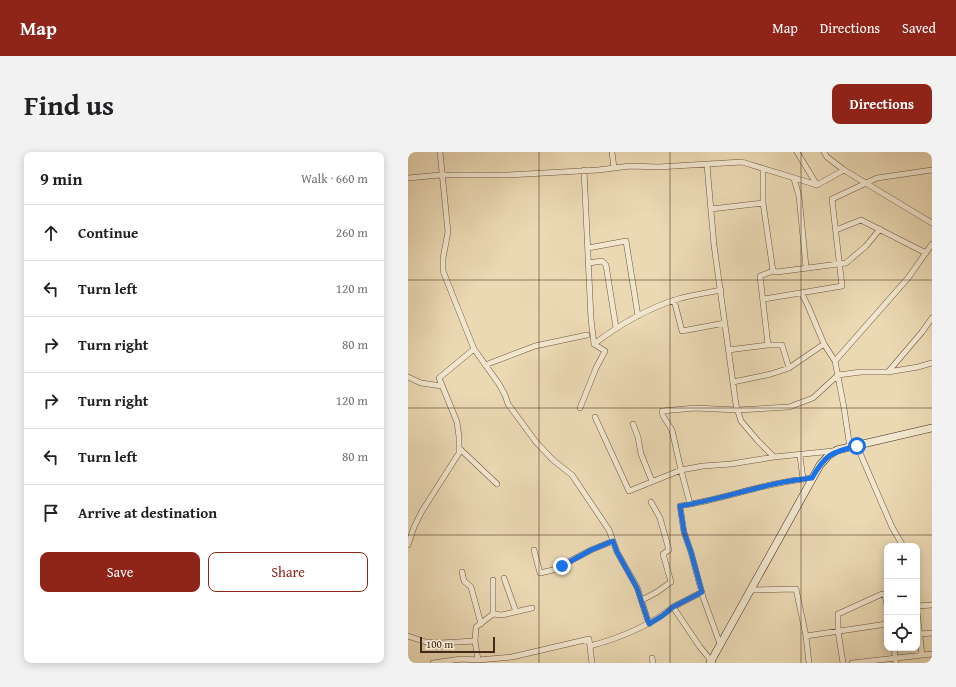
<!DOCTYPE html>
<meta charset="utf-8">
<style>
:root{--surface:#fff;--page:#f2f2f2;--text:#202124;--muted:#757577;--line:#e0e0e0;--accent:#8f2418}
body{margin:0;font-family:"Gentium Book Plus",serif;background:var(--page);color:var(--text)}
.controls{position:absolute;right:12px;bottom:12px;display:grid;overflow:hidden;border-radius:8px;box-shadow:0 2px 10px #0003}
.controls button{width:36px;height:36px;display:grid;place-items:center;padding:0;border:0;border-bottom:1px solid var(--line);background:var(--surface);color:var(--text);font:20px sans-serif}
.scale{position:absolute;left:12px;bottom:10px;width:75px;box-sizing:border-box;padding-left:4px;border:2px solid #42291a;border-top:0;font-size:11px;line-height:14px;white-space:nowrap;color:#42291a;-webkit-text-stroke:3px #f2e6ce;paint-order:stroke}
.stop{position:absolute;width:12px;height:12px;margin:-9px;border:3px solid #1a73e8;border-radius:50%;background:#fff}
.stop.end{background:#1a73e8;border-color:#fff;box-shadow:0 1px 4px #0008}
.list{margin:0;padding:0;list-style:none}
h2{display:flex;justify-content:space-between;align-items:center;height:52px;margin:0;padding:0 16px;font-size:17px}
h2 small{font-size:13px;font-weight:400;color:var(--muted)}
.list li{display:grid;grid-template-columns:26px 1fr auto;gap:12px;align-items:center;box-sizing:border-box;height:56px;padding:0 16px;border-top:1px solid var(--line)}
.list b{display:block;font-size:15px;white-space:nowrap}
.list em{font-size:13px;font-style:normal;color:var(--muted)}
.actions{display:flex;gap:8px;padding:12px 16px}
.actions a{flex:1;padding:9px 0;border:1px solid var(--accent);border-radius:8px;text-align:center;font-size:14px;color:var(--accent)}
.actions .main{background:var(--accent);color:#fff}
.icon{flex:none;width:22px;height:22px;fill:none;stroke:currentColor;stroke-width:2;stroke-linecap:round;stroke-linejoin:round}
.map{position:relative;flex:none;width:524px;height:511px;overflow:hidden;border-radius:8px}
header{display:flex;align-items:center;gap:24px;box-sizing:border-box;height:56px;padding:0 20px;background:var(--accent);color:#fff}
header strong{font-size:19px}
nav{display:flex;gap:22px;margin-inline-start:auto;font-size:14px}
.intro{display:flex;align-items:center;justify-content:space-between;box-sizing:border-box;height:96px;padding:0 24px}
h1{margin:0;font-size:28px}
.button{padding:10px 18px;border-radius:8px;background:var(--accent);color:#fff;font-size:14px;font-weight:700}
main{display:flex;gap:24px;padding:0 24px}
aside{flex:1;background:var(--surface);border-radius:8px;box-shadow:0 2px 10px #0003}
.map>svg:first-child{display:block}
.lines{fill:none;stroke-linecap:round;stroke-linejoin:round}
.street-casing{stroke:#6c5540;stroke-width:6}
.secondary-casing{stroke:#42291a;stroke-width:8}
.street{stroke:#f2e6ce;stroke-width:5}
.secondary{stroke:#f2e6ce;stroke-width:7}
.route{stroke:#1a73e8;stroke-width:5}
.grid{fill:none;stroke:#42291a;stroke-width:1;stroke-opacity:0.55}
</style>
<header>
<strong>Map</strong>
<nav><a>Map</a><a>Directions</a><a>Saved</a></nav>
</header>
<div class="intro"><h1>Find us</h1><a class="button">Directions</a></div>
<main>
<aside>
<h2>9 min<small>Walk · 660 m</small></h2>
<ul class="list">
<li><svg class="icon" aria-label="ahead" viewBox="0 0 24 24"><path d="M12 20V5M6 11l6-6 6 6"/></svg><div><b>Continue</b></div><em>260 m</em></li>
<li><svg class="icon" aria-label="left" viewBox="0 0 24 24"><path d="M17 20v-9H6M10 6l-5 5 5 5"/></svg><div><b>Turn left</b></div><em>120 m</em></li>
<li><svg class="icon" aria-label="right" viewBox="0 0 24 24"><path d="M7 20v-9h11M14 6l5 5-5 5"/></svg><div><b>Turn right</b></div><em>80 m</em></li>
<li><svg class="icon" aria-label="right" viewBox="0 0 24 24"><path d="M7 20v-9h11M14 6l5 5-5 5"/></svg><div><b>Turn right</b></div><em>120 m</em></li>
<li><svg class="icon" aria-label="left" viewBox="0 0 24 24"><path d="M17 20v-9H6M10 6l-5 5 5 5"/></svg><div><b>Turn left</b></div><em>80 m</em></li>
<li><svg class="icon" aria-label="arrive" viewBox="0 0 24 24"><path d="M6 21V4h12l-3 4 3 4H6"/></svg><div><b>Arrive at destination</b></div></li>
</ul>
<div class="actions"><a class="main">Save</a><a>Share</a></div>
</aside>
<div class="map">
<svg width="524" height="511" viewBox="0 0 524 511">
<rect width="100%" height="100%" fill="#ebd9b4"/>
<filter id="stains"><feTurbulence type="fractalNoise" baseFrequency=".005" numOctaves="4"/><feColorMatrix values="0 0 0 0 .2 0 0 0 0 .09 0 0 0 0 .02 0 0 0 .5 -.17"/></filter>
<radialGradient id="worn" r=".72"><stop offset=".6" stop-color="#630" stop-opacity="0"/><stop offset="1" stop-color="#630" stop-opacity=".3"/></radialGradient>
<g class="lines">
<g class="street-casing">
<path id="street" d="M 32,0 L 40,80 L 35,106 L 35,119 L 66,197 L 91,232 L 97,243 L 100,252 L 128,290 L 145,308 L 164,323 L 201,378 L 209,400 L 229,435 L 241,472
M 204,0 L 206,16
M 389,0 L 409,33
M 416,0 L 419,5 L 436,18 L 524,71
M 299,13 L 306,93 L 328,253 L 333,269 L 350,289 L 366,305 L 425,299
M 355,17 L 355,51 L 365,119
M 176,18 L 183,167 L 186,192
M 0,26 L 32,23 L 99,23 L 190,18 L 222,14 L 250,15 L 334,10 L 409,33 L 436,18
M 386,27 L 391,44 L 398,115
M 303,57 L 355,51
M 428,78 L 453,68 L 518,101
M 180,96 L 218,89 L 230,164
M 181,111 L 194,109 L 198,113 L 208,176
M 394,142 L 400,154 L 416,192 L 427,209
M 356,147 L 434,134 L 424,47 L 469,26 L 524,18
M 266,148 L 274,179 L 317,171
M 360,193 L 352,124 L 365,119 L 369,120 L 438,111 L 458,94 L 472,77
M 320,198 L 360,193 L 374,193 L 381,216 L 416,192
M 77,213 L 127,194 L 179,183
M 480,220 L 514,180 L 524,166
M 0,225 L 13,231 L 34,234
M 325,230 L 363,222 L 381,216
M 172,256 L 188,216 L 197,199 L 186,192 C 211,173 240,156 270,147 C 283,143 299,141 313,138
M 187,265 L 221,339 L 273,318 L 295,314 L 323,312 L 366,305
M 225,272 L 230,285 L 233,302 L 244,329
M 449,294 L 484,375 L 495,394
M 51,296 L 89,332
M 442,296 L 436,256 L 427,209 L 500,126 L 524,92
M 392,304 L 395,327
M 282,352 L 273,318 L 264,278 L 255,264 L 254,259 L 287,256 L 330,258 L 381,255 L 405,246 L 430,223 L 453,220 L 480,220 L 510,215 L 524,211
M 0,393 L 6,375 L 14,359 L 51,301 L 51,285 L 49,270 L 31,226 L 66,197
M 126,398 L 132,421 L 145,418 L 183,398 L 205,389
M 54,420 L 56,429 L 63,435 L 73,472
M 96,426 L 108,460
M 342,438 L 388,437 L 398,484 L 401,511
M 234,448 L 249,440 L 263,430 L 255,402 L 261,398 L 252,366 L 243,350
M 509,454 L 524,453
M 265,455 L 294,440
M 509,460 L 514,503
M 85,462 L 94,463 L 124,456
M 512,482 L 524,481
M 0,484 L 18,490 L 32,491 L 67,489 L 70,508 L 104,505 L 181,487 L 184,511
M 398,484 L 479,472
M 67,489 L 68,475 L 85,462 L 85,428
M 312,492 L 295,445 L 283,400 L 276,380 L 272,354 C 317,347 359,330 405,326
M 182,494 C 212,486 240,475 265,455 L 292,495 L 305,511
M 486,496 L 488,511
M 244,506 L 245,511
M 25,511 L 53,507 L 70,508
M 435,511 L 430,479 L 430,462 L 474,442 L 477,442 L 479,454
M 444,511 L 524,502"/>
</g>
<g class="secondary-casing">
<path id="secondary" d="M 302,511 L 412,313 L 421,303 L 429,298 L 524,276"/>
</g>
<use href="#street" class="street"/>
<use href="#secondary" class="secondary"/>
</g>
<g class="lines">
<path class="route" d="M 154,414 L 183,398 L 205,389 L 209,400 L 229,436 L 241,472 L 254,464 L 265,455 L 294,440 L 283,400 L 276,380 L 272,354 C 317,347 359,330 404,326 C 417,303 423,300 449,294"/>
</g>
<path class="grid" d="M 131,0 L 131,511M 262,0 L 262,511M 393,0 L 393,511M 0,128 L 524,128M 0,256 L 524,256M 0,383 L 524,383"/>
<rect width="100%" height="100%" filter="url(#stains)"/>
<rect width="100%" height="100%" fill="url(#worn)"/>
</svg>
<div class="controls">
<button>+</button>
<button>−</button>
<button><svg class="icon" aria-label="locate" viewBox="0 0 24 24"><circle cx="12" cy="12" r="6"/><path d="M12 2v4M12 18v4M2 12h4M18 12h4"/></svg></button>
</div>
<div class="scale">100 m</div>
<div class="stop" style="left:449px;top:294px"></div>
<div class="stop end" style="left:154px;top:414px"></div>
</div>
</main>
